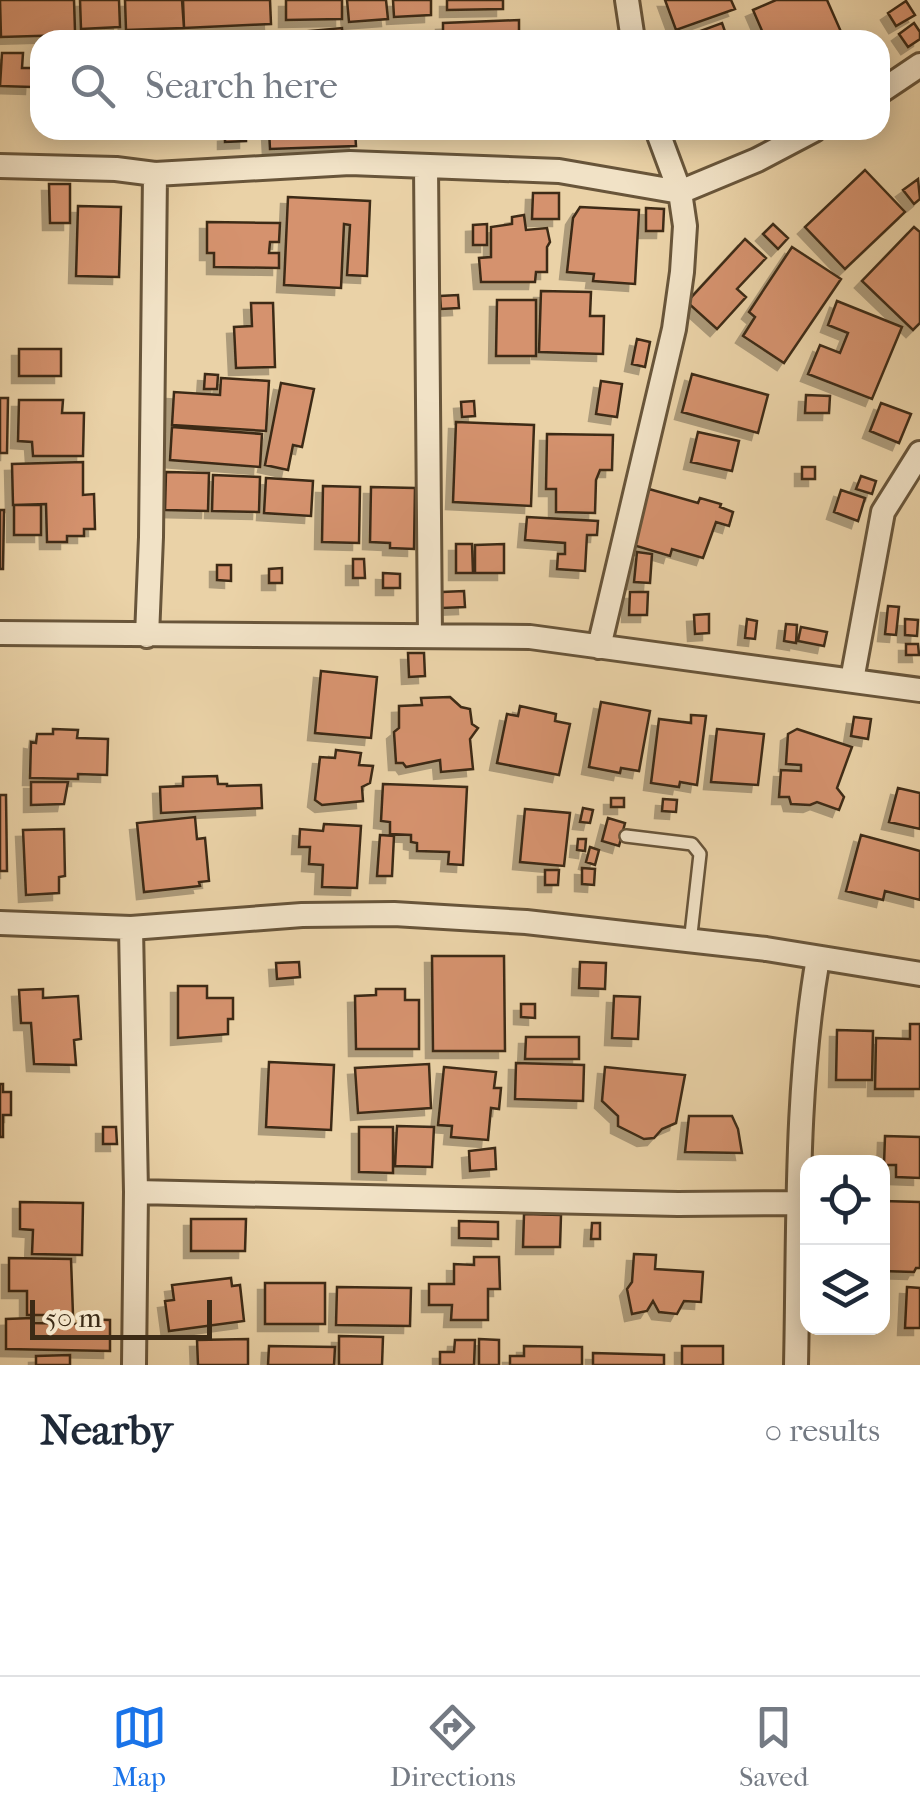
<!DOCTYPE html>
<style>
:root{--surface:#fff;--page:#f6f6f7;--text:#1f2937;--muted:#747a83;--line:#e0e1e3;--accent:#1a73e8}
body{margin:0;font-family:"IM FELL French Canon",serif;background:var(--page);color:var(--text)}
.controls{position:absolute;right:30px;bottom:30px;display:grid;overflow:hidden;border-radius:20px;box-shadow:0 5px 25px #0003}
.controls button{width:90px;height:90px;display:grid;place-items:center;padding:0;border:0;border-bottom:2px solid var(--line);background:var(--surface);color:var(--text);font:50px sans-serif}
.scale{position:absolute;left:30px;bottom:25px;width:182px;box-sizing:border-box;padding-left:10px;border:5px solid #3c2b16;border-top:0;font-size:28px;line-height:35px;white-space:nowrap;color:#3c2b16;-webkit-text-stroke:8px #f1e2c6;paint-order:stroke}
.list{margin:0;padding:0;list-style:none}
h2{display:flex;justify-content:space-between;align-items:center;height:130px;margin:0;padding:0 40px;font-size:42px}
h2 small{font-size:32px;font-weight:400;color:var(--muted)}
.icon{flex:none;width:55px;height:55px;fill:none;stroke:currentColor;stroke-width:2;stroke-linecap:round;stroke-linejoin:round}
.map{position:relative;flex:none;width:920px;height:1365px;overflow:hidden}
.search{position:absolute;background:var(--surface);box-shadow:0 5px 25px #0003;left:30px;right:30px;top:30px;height:110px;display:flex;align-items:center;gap:25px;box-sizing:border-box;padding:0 35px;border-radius:30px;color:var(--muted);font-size:38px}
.sheet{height:310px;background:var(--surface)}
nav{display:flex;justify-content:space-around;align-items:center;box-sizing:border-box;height:140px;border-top:2px solid var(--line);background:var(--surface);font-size:28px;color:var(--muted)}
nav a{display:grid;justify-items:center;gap:5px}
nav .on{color:var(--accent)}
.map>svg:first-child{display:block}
.building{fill:#d5926e;stroke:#3c2b16;stroke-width:2.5;filter:url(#shadow)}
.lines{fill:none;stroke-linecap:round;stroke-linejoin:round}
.service-casing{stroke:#68553a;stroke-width:16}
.minor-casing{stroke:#68553a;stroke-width:28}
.service{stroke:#f1e2c6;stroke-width:11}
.minor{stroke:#f1e2c6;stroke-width:22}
</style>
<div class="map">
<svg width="920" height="1365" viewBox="0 0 920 1365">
<defs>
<filter id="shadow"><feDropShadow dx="-7" dy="7" stdDeviation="0" flood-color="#0004"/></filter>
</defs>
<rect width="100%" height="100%" fill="#ead2a7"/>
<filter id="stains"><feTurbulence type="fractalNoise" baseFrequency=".002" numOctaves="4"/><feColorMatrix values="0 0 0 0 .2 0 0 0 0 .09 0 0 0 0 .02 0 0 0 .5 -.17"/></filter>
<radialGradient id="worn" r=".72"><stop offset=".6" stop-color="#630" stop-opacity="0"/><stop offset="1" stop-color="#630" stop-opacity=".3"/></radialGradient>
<path class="building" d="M 0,0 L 74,0 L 75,31 L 70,35 L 1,37 Z
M 80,0 L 119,0 L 120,27 L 81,29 Z
M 125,0 L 182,0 L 184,28 L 126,30 Z
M 183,0 L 270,0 L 271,24 L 184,28 Z
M 286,0 L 342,0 L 342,19 L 286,20 Z
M 347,0 L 386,0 L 388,19 L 349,22 Z
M 393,0 L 431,0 L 431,15 L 394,17 Z
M 447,0 L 503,0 L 503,9 L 447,10 Z
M 665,0 L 731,0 L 735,9 L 676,30 Z
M 776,0 L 827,0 L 842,34 L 835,37 L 836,40 L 766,40 L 753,10 Z
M 906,1 L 915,15 L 896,26 L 888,13 Z
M 519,20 L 519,40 L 443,40 L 443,23 Z
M 722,23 L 728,40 L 676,40 Z
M 914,23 L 920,32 L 920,39 L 908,47 L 899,34 Z
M 342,28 L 343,40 L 265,40 L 264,35 Z
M 71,33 L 180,33 L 180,40 L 71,40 Z
M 257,34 L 257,40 L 185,40 L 185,37 Z
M 2,53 L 23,53 L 22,68 L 33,68 L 32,87 L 0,86 Z
M 269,130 L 355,130 L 356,146 L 270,149 Z
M 246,133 L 246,141 L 225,142 L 225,135 Z
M 865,170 L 905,212 L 845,269 L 805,227 Z
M 918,179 L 920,199 L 914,204 L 903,190 Z
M 49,184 L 70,184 L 70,223 L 50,223 Z
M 533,193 L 559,193 L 559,219 L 532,219 Z
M 288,197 L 370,201 L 367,276 L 347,275 L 350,225 L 344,224 L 341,288 L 284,285 Z
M 78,206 L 121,207 L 119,277 L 76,276 Z
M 580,207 L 639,210 L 635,284 L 593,281 L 594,274 L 567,272 L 573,218 Z
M 646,208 L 664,209 L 663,231 L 646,231 Z
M 524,215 L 526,230 L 547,228 L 550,242 L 547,247 L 547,272 L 536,272 L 535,282 L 481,282 L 479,258 L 491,257 L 491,227 L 512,224 L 512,217 Z
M 207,222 L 280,223 L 279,242 L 270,242 L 269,253 L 279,253 L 279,268 L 214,267 L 214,253 L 207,253 Z
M 487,224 L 487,245 L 473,245 L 473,225 Z
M 773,224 L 788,238 L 778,249 L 763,234 Z
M 914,227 L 920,232 L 920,323 L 913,330 L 862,281 Z
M 745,239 L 766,258 L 737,289 L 746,297 L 717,329 L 687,302 Z
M 792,247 L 841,279 L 784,363 L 743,336 L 755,317 L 749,312 Z
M 541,291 L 591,292 L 590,316 L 604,316 L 603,354 L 539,352 Z
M 458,295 L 459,308 L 441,309 L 440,296 Z
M 497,300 L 536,300 L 536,356 L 496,356 Z
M 837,301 L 902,327 L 872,399 L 808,374 L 820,345 L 840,353 L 848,333 L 828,325 Z
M 251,303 L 273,303 L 275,367 L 236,368 L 234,327 L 252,326 Z
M 637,339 L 650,342 L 645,367 L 632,364 Z
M 19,349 L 61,349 L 61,376 L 19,376 Z
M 205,374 L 218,375 L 217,389 L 204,389 Z
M 692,374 L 768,395 L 758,433 L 682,412 Z
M 221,378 L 269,381 L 266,431 L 172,425 L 174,392 L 220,395 Z
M 601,381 L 622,384 L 617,417 L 596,414 Z
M 281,383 L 314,389 L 302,447 L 293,445 L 288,470 L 265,465 Z
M 806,395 L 830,396 L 829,413 L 805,413 Z
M 0,398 L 8,398 L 7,453 L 0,453 Z
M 19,400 L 63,400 L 62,413 L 84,413 L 83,456 L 33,456 L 32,442 L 18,441 Z
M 474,401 L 475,416 L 462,417 L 461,402 Z
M 881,403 L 911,414 L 899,443 L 870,431 Z
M 456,422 L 534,425 L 531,506 L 453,502 Z
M 172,427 L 262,434 L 260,467 L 170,460 Z
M 698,432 L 739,441 L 732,471 L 691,462 Z
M 547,434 L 613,435 L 612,470 L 600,470 L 596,480 L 595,513 L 556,512 L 556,489 L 546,489 Z
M 83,462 L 83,495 L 94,494 L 95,529 L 84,529 L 84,536 L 67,536 L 67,542 L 47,542 L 46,504 L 13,505 L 12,464 Z
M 802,467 L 815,467 L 815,479 L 802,479 Z
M 166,472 L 209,473 L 208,511 L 165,510 Z
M 213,475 L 260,477 L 259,512 L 212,511 Z
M 861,476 L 876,481 L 872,494 L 856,489 Z
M 266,478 L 313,481 L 311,516 L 264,513 Z
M 323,486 L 360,487 L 359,543 L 322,542 Z
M 371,487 L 415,488 L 414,549 L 390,548 L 390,543 L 370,542 Z
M 649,489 L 698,503 L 700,498 L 721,504 L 720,507 L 733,512 L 729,526 L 716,522 L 703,558 L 672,549 L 670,556 L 633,545 Z
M 841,490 L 865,498 L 858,521 L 834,512 Z
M 14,505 L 41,505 L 41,535 L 14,535 Z
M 0,510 L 4,510 L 3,569 L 0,569 Z
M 527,517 L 598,521 L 597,535 L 587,535 L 585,571 L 557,569 L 558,554 L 565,554 L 565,543 L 525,540 Z
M 456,544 L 472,544 L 473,573 L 456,573 Z
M 504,544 L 504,573 L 475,573 L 475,545 Z
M 637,552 L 652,554 L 650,583 L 634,582 Z
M 353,559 L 364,559 L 365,578 L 353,578 Z
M 217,565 L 231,565 L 231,581 L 217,580 Z
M 282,568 L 282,583 L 269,583 L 269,569 Z
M 383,573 L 400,574 L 400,588 L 383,588 Z
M 464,591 L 465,607 L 442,608 L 442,592 Z
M 630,592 L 648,592 L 647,615 L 629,615 Z
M 888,606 L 899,607 L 896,635 L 885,634 Z
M 709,614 L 709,633 L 695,634 L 694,615 Z
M 747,619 L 757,621 L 755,639 L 745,638 Z
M 905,619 L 918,620 L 917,636 L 905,635 Z
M 786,624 L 797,625 L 796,643 L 784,641 Z
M 801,627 L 827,632 L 824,646 L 798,641 Z
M 906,644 L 918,644 L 919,655 L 906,655 Z
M 408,653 L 424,653 L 425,676 L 409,677 Z
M 321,671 L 377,677 L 371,738 L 315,733 Z
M 450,697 L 461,707 L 470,709 L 472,724 L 478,728 L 470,739 L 473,769 L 441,772 L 440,760 L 406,767 L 403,763 L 396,763 L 394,732 L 399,728 L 399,706 L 422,705 L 421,698 Z
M 601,702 L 650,711 L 639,771 L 621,768 L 620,773 L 589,767 Z
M 520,706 L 556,714 L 555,721 L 570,724 L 559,775 L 497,763 L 507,714 L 518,716 Z
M 691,715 L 706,716 L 697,785 L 680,782 L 679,787 L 651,783 L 659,719 L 691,723 Z
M 854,717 L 871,719 L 868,739 L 851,736 Z
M 53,729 L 78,730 L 77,738 L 108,739 L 107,775 L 78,774 L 78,779 L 30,778 L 31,742 L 36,743 L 37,734 L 53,734 Z
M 717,729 L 764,734 L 758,785 L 711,782 Z
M 797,729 L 852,747 L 837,788 L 844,797 L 839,810 L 817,802 L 810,805 L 791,804 L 789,797 L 779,797 L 781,770 L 801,771 L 801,765 L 786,764 L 788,734 Z
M 336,750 L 361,753 L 359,765 L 373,766 L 370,783 L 362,787 L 363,801 L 322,805 L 315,800 L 320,757 L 335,758 Z
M 217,776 L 218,784 L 227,784 L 227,786 L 261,785 L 262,808 L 161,813 L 160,787 L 183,786 L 183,777 Z
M 31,782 L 68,782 L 64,804 L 31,805 Z
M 383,784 L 467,787 L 463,865 L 448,864 L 449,852 L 417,851 L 417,843 L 411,842 L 411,835 L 390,834 L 390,822 L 381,821 Z
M 898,788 L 920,793 L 920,829 L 889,822 Z
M 0,795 L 6,795 L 7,871 L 0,871 Z
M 611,798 L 624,798 L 624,807 L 611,807 Z
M 663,799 L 677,800 L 676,812 L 662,811 Z
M 583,808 L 593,810 L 590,823 L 580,822 Z
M 525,809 L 570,813 L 564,866 L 520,862 Z
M 195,817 L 197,839 L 205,838 L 209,881 L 199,882 L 200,886 L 144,892 L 137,823 Z
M 608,818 L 625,823 L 619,846 L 602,841 Z
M 324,824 L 361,826 L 357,888 L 322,887 L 323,865 L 309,864 L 310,847 L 299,847 L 300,829 L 323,831 Z
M 64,829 L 65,876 L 59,877 L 59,893 L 26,895 L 23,830 Z
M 380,835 L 394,836 L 392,876 L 377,876 Z
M 861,835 L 920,851 L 920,900 L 885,891 L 883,900 L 846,891 Z
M 578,839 L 586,839 L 585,851 L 577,850 Z
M 590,847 L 599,850 L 595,865 L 586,862 Z
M 582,868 L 595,869 L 594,885 L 582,884 Z
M 545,870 L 559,870 L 558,885 L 545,885 Z
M 432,956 L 504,956 L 505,1051 L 433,1051 Z
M 299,962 L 300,977 L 277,979 L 276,963 Z
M 580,962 L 606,963 L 605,989 L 579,988 Z
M 178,986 L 207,986 L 207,998 L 233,998 L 233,1019 L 228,1019 L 228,1034 L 178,1038 Z
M 43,989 L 43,998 L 78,996 L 81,1039 L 74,1040 L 76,1065 L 34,1064 L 31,1023 L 21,1023 L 19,990 Z
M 376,989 L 405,989 L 405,1000 L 419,1000 L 419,1049 L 356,1049 L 355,996 L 376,995 Z
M 614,996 L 640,997 L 638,1039 L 612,1038 Z
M 521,1004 L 535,1004 L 535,1018 L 521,1017 Z
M 910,1024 L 920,1024 L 920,1089 L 875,1089 L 876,1038 L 910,1039 Z
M 837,1030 L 873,1031 L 872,1080 L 836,1080 Z
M 526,1037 L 579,1037 L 579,1059 L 525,1059 Z
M 269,1062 L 334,1065 L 331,1130 L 266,1127 Z
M 516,1063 L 584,1065 L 583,1101 L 515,1099 Z
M 429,1064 L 431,1108 L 358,1113 L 355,1068 Z
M 444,1067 L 496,1072 L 494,1088 L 501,1088 L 499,1109 L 491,1108 L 488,1140 L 451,1137 L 452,1126 L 438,1125 Z
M 605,1067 L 685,1075 L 676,1123 L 662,1129 L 654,1138 L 644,1139 L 618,1126 L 618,1116 L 602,1101 Z
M 0,1084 L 3,1084 L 3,1092 L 11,1092 L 11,1115 L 3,1115 L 3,1137 L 0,1137 Z
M 689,1116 L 732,1116 L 738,1129 L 742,1153 L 685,1152 Z
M 397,1126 L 434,1127 L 432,1167 L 395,1166 Z
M 103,1127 L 116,1127 L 117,1144 L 103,1144 Z
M 359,1127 L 393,1127 L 393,1173 L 359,1172 Z
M 885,1136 L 920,1137 L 920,1178 L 896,1177 L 896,1165 L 884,1165 Z
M 495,1148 L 496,1169 L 470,1171 L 469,1151 Z
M 882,1201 L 920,1202 L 920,1268 L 916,1268 L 914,1272 L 882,1271 Z
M 20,1202 L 83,1203 L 82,1255 L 32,1254 L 33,1230 L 20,1229 Z
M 524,1214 L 561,1215 L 560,1247 L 523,1247 Z
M 191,1219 L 246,1219 L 245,1251 L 191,1251 Z
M 459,1221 L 498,1222 L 498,1239 L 459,1238 Z
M 592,1223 L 600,1223 L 600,1239 L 591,1239 Z
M 634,1254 L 656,1255 L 655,1269 L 703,1272 L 701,1302 L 684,1301 L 677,1314 L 659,1312 L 653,1301 L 647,1311 L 632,1314 L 627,1289 L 632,1282 Z
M 474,1257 L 499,1257 L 500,1289 L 488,1289 L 488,1320 L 451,1320 L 452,1305 L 429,1305 L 429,1284 L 454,1284 L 454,1264 L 474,1265 Z
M 9,1258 L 71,1259 L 73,1315 L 27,1315 L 27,1291 L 9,1291 Z
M 231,1278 L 232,1286 L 240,1285 L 244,1321 L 169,1331 L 165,1301 L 174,1300 L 172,1285 Z
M 265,1283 L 325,1283 L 325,1324 L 265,1324 Z
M 337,1287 L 411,1288 L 410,1326 L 336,1325 Z
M 907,1287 L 920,1288 L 920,1328 L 905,1328 Z
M 32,1318 L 32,1323 L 80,1324 L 80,1319 L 110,1320 L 110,1351 L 6,1349 L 6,1319 Z
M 339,1336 L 383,1337 L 382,1365 L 339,1365 Z
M 248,1339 L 248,1365 L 198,1365 L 197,1340 Z
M 479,1339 L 499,1340 L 499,1365 L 479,1365 Z
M 455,1340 L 475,1340 L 474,1365 L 440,1365 L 440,1352 L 454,1352 Z
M 269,1346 L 335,1347 L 334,1365 L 268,1365 Z
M 524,1346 L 582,1347 L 582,1365 L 510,1365 L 510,1356 L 524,1356 Z
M 682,1346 L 723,1346 L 723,1365 L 682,1365 Z
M 593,1353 L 664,1355 L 664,1365 L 593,1365 Z
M 70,1355 L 70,1365 L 36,1365 L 36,1356 Z"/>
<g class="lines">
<g class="service-casing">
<path id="service" d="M 626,836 L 692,844 L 700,854 L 690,943"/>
</g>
<g class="minor-casing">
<path id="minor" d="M 627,0 L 633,40
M 880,92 L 920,65
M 0,166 L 116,169 L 155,174 L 350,163 L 559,171 L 680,192 L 757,160 L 814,130
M 426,166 L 430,636
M 0,633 L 530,637 L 920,690
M 147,636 L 151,537 L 155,174
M 599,647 L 674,329 L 682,272 L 685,226 L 680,192 L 657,130
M 852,680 L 883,512 L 920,453
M 0,923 L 131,928 L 302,915 L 394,914 L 526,922 L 766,949 L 920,974
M 131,928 L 136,1192 L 134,1365
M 136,1192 L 678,1204 L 800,1203
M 796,1365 C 799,1230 795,1091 818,958"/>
</g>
<use href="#service" class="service"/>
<use href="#minor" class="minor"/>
</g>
<rect width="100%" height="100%" filter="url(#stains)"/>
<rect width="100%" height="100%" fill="url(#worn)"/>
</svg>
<div class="controls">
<button><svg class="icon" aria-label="locate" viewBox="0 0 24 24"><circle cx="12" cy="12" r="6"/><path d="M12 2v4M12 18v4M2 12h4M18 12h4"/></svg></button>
<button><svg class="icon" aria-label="layers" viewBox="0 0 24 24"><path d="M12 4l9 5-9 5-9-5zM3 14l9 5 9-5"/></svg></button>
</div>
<div class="scale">50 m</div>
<div class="search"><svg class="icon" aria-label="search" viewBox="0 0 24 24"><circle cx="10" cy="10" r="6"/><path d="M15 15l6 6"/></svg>Search here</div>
</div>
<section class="sheet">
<h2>Nearby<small>0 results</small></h2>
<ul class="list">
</ul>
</section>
<nav>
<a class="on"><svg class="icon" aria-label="map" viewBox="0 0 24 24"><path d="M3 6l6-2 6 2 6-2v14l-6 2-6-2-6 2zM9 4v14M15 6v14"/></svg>Map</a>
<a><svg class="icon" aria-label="directions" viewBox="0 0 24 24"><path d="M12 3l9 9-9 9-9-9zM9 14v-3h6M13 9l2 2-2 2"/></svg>Directions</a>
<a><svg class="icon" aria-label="saved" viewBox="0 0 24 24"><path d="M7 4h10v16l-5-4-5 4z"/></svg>Saved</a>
</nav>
